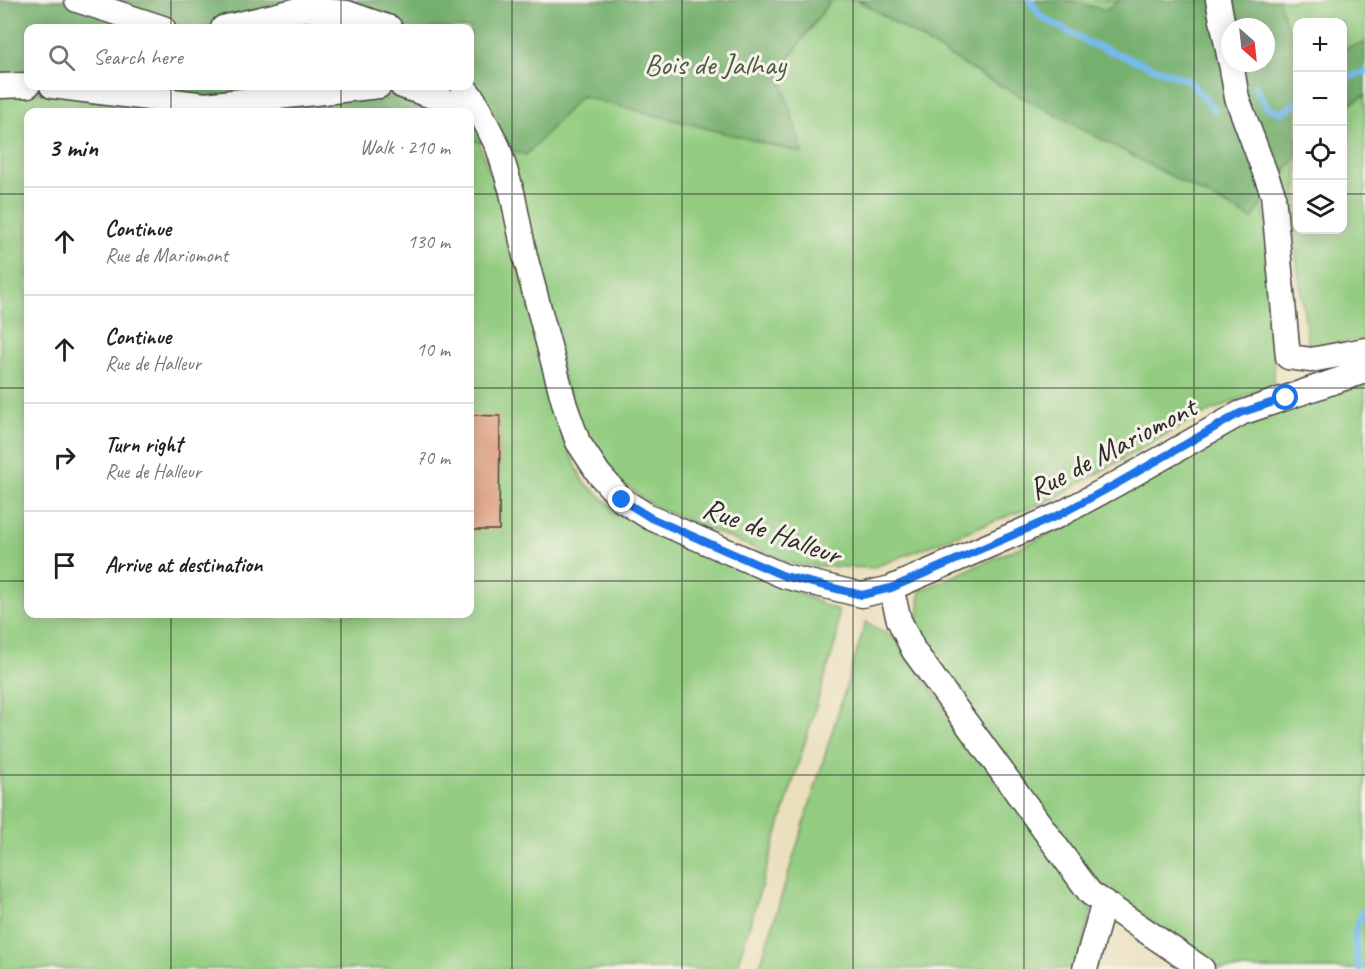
<!DOCTYPE html>
<meta charset="utf-8">
<style>
:root{--surface:#fff;--page:#f2f2f2;--text:#202124;--muted:#757577;--line:#e0e0e0}
body{margin:0;font-family:Caveat,sans-serif;background:var(--page);color:var(--text)}
.controls{position:absolute;right:18px;top:18px;display:grid;overflow:hidden;border-radius:12px;box-shadow:0 3px 15px #0003}
.controls button{width:54px;height:54px;display:grid;place-items:center;padding:0;border:0;border-bottom:2px solid var(--line);background:var(--surface);color:var(--text);font:30px sans-serif}
.compass{position:absolute;left:1221px;top:18px;width:54px;height:54px;border-radius:50%;background:var(--surface);box-shadow:0 3px 15px #0003;rotate:153deg}
.stop{position:absolute;width:18px;height:18px;margin:-14px;border:4px solid #1a73e8;border-radius:50%;background:#fff}
.stop.end{background:#1a73e8;border-color:#fff;box-shadow:0 2px 6px #0008}
.list{margin:0;padding:0;list-style:none}
h2{display:flex;justify-content:space-between;align-items:center;height:78px;margin:0;padding:0 24px;font-size:26px}
h2 small{font-size:20px;font-weight:400;color:var(--muted)}
.list li{display:grid;grid-template-columns:39px 1fr auto;gap:18px;align-items:center;box-sizing:border-box;height:108px;padding:0 24px;border-top:2px solid var(--line)}
.list b{display:block;font-size:22px;white-space:nowrap}
.list p{margin:0;font-size:20px;white-space:nowrap;color:var(--muted)}
.list em{font-size:20px;font-style:normal;color:var(--muted)}
.icon{flex:none;width:33px;height:33px;fill:none;stroke:currentColor;stroke-width:2;stroke-linecap:round;stroke-linejoin:round}
.map{position:relative;flex:none;width:1365px;height:969px;overflow:hidden}
.search{position:absolute;background:var(--surface);box-shadow:0 3px 15px #0003;left:24px;top:24px;width:450px;height:66px;display:flex;align-items:center;gap:15px;box-sizing:border-box;padding:0 21px;border-radius:12px;color:var(--muted);font-size:22px}
.panel{position:absolute;background:var(--surface);box-shadow:0 3px 15px #0003;left:24px;top:108px;width:450px;height:510px;border-radius:12px}
.map>svg:first-child{display:block}
.green{fill:#93cc80;stroke:#5f7c56;stroke-width:1.5}
.forest{fill:#76b06e;stroke:#506e4c;stroke-width:1.5;fill-rule:evenodd}
.lines{fill:none;stroke-linecap:round;stroke-linejoin:round}
.stream{stroke:#75baeb;stroke-width:7}
.building{fill:#de9e7f}
.minor-casing{stroke:#484641;stroke-width:27}
.minor{stroke:#fff;stroke-width:24}
.route{stroke:#1a73e8;stroke-width:8}
.grid{fill:none;stroke:#2b2b2b;stroke-width:1.5;stroke-opacity:0.55}
.labels{text-anchor:middle;dominant-baseline:central;stroke-width:6;stroke-linejoin:round;paint-order:stroke}
.park-label{font-size:30px;fill:#4a5b44;stroke:#f7f3e8}
.street-label{font-size:30px;fill:#2b2b2b;stroke:#f7f3e8}
</style>
<div class="map">
<svg width="1365" height="969" viewBox="0 0 1365 969">
<rect width="100%" height="100%" fill="#f7f3e8"/>
<filter id="ink" filterUnits="userSpaceOnUse"><feTurbulence type="fractalNoise" baseFrequency=".0167" numOctaves="2"/><feDisplacementMap in="SourceGraphic" scale="12" xChannelSelector="R" yChannelSelector="G"/><feConvolveMatrix kernelMatrix="1 2 1 2 8 2 1 2 1" color-interpolation-filters="sRGB"/></filter>
<filter id="wash" filterUnits="userSpaceOnUse"><feTurbulence type="fractalNoise" baseFrequency=".008" numOctaves="4" result="noise"/><feDisplacementMap in="SourceGraphic" scale="24" xChannelSelector="R" yChannelSelector="G"/><feGaussianBlur stdDeviation="1.35" result="paint"/><feColorMatrix in="noise" values="0 0 0 0 0 0 0 0 0 0 0 0 0 0 0 0 0 1.4 0 .05"/><feComposite in="paint" operator="in"/></filter>
<g filter="url(#wash)">
<rect width="100%" height="100%" fill="#ebe0be"/>
<path class="green" d="M 831,0 L 858,0 L 979,74 L 1252,219 L 1263,203 L 1275,281 L 1274,384 L 1189,421 L 1055,498 L 872,568 L 795,565 L 655,507 L 598,465 L 573,413 L 501,147 L 526,154 L 581,96 L 802,153 L 779,73 Z
M 1064,0 L 1119,0 L 1107,11 Z
M 1278,0 L 1365,0 L 1365,42 L 1343,49 L 1342,22 L 1298,22 L 1297,52 Z
M 83,91 L 189,112 L 28,112 L 28,614 L 470,614 L 470,139 L 479,142 L 507,221 L 564,440 L 583,481 L 616,510 L 838,611 L 837,637 L 736,969 L 0,969 L 0,92 Z
M 1365,95 L 1365,338 L 1309,350 L 1296,255 L 1283,176 L 1297,155 L 1298,230 L 1342,230 L 1343,108 Z
M 1365,385 L 1365,969 L 1221,969 L 1163,930 L 1087,872 L 917,639 L 920,591 L 1061,529 L 1247,420 Z
M 866,622 L 895,639 L 1092,909 L 1077,969 L 759,969 Z"/>
<path class="forest" d="M 0,0 L 831,0 L 779,72 L 803,153 L 581,96 L 526,155 L 470,139 L 470,112 L 189,112 L 83,91 L 0,92 ZM 28,28 L 470,28 L 470,86 L 28,86 Z
M 858,0 L 1064,0 L 1107,10 L 1119,0 L 1278,0 L 1297,52 L 1297,155 L 1252,219 L 979,74 ZM 1230,27 L 1266,27 L 1266,63 L 1230,63 Z
M 1365,42 L 1365,95 L 1343,108 L 1343,49 Z"/>
<g class="lines">
<path class="stream" d="M 1030,0 L 1040,16 L 1089,43 L 1189,81 L 1215,110
M 1342,79 L 1365,72
M 1255,87 L 1267,107 L 1281,113 L 1298,102
M 1359,969 C 1354,944 1351,932 1365,909"/>
</g>
<g id="blocks">
<path class="building" d="M 470,415 L 500,416 L 499,530 L 470,530 Z"/>
</g>
</g>
<g filter="url(#ink)">
<use href="#blocks" fill-opacity="0" stroke="#484641" stroke-width="1.5"/>
<g class="lines">
<g class="minor-casing">
<path id="minor" d="M 77,0 L 163,28
M 1218,0 L 1230,60
M 223,28 L 303,9 L 347,13 L 390,28
M 1231,63 L 1237,98 L 1273,194 L 1288,357 L 1311,360 L 1365,350
M 0,86 L 28,85
M 52,86 L 205,105 L 379,86
M 402,86 L 443,100 L 464,112
M 463,86 L 474,100 L 498,147 L 512,192 L 525,256 L 565,406 L 578,442 L 599,474 L 622,500 L 651,518 L 784,576 L 862,595 L 891,588 L 1059,515 L 1118,483 L 1241,413 L 1365,371
M 891,588 L 899,620 L 914,651 L 1090,893 L 1202,969
M 1085,969 L 1104,902"/>
</g>
<use href="#minor" class="minor"/>
</g>
</g>
<g class="lines" filter="url(#ink)">
<path class="route" d="M 622,500 L 651,518 L 784,576 L 862,595 L 891,588 L 1059,515 L 1118,483 L 1240,413 L 1286,398"/>
</g>
<path class="grid" d="M 171,0 L 171,28M 341,0 L 341,28M 512,0 L 512,969M 682,0 L 682,969M 853,0 L 853,969M 1024,0 L 1024,969M 1194,0 L 1194,969M 171,86 L 171,112M 341,86 L 341,112M 0,194 L 28,194M 470,194 L 1298,194M 1342,194 L 1365,194M 0,388 L 28,388M 470,388 L 1365,388M 0,581 L 28,581M 470,581 L 1365,581M 171,614 L 171,969M 341,614 L 341,969M 0,775 L 1365,775"/>
<g class="labels">
<g class="park-label">
<text x="715" y="64">Bois de Jalhay</text>
</g>
<g class="street-label">
<text transform="translate(1112 448) rotate(-28)">Rue de Mariomont</text>
<text transform="translate(772 531) rotate(20)">Rue de Halleur</text>
</g>
</g>
</svg>
<div class="controls">
<button>+</button>
<button>−</button>
<button><svg class="icon" aria-label="locate" viewBox="0 0 24 24"><circle cx="12" cy="12" r="6"/><path d="M12 2v4M12 18v4M2 12h4M18 12h4"/></svg></button>
<button><svg class="icon" aria-label="layers" viewBox="0 0 24 24"><path d="M12 4l9 5-9 5-9-5zM3 14l9 5 9-5"/></svg></button>
</div>
<svg class="compass" viewBox="-18 -18 36 36"><path d="M0-13l5 13h-10z" fill="#e53935"/><path d="M0 13l5-13h-10z" fill="#757577"/></svg>
<div class="stop" style="left:1286px;top:398px"></div>
<div class="stop end" style="left:622px;top:500px"></div>
<div class="search"><svg class="icon" aria-label="search" viewBox="0 0 24 24"><circle cx="10" cy="10" r="6"/><path d="M15 15l6 6"/></svg>Search here</div>
<section class="panel">
<h2>3 min<small>Walk · 210 m</small></h2>
<ul class="list">
<li><svg class="icon" aria-label="ahead" viewBox="0 0 24 24"><path d="M12 20V5M6 11l6-6 6 6"/></svg><div><b>Continue</b><p>Rue de Mariomont</p></div><em>130 m</em></li>
<li><svg class="icon" aria-label="ahead" viewBox="0 0 24 24"><path d="M12 20V5M6 11l6-6 6 6"/></svg><div><b>Continue</b><p>Rue de Halleur</p></div><em>10 m</em></li>
<li><svg class="icon" aria-label="right" viewBox="0 0 24 24"><path d="M7 20v-9h11M14 6l5 5-5 5"/></svg><div><b>Turn right</b><p>Rue de Halleur</p></div><em>70 m</em></li>
<li><svg class="icon" aria-label="arrive" viewBox="0 0 24 24"><path d="M6 21V4h12l-3 4 3 4H6"/></svg><div><b>Arrive at destination</b></div></li>
</ul>
</section>
</div>
